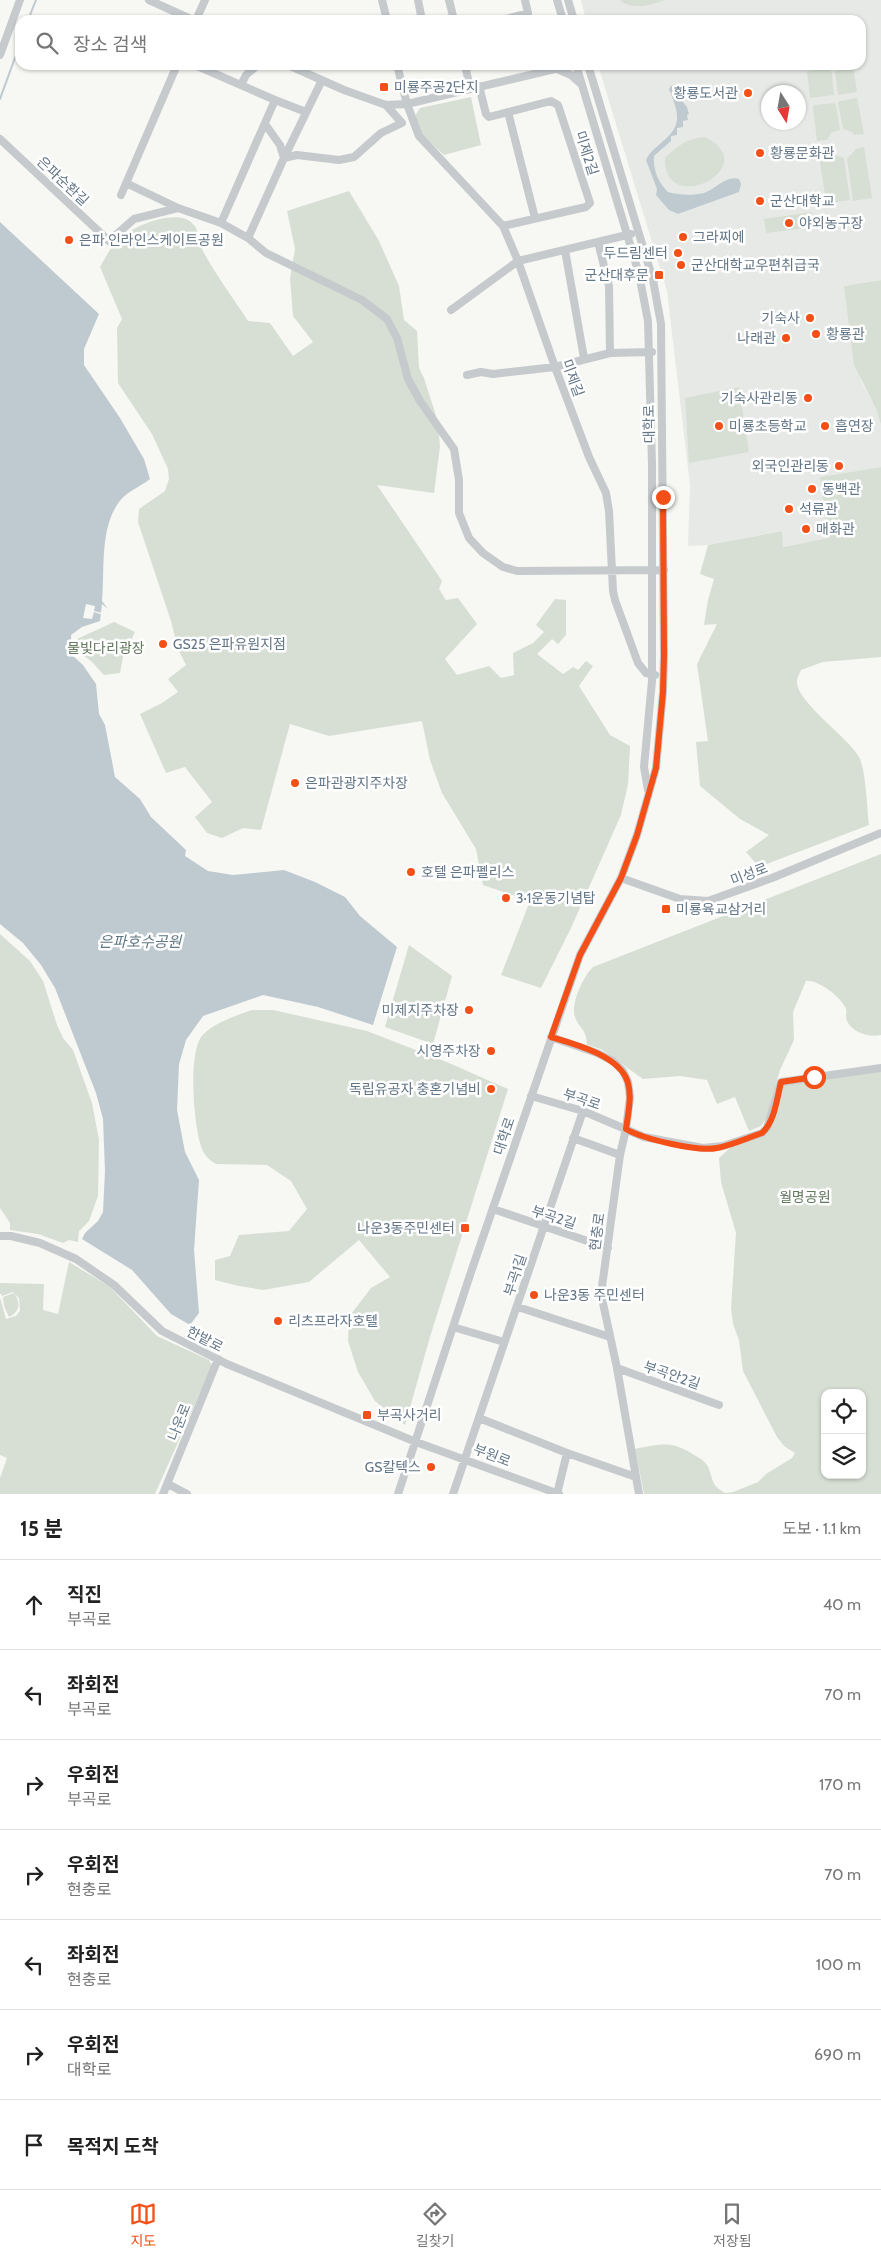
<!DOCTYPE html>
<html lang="ko">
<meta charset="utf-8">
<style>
:root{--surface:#fff;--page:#f6f6f6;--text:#222;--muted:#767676;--line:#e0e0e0;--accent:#f44f16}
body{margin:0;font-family:Cabin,"Noto Sans KR",sans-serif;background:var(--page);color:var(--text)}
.controls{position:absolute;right:15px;bottom:15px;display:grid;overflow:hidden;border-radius:10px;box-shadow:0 1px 4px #0004}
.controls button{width:45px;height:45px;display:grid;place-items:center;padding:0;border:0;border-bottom:1px solid var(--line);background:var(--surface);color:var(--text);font:25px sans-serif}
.compass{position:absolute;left:761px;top:85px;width:45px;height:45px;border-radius:50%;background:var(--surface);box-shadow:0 1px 4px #0004;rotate:169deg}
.stop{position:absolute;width:15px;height:15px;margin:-11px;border:4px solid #f44f16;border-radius:50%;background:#fff}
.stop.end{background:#f44f16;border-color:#fff;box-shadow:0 1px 5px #0008}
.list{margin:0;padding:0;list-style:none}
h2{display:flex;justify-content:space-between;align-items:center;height:65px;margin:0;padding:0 20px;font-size:21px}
h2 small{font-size:16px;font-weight:400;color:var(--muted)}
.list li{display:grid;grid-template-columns:32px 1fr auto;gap:15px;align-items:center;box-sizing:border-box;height:90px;padding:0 20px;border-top:1px solid var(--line)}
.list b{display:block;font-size:19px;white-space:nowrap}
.list p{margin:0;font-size:16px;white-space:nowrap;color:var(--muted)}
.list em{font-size:16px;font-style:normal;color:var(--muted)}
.icon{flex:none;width:28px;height:28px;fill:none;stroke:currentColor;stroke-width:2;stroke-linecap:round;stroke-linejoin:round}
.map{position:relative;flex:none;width:881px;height:1494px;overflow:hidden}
.search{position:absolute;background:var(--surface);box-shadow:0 1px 4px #0004;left:15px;right:15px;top:15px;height:55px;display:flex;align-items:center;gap:12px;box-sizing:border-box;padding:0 18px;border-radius:15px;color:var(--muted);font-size:19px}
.sheet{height:695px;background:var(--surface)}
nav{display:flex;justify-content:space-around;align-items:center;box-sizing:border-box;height:70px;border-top:1px solid var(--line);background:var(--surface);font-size:14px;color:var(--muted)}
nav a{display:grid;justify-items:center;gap:2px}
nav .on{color:var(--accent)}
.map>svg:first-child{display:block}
.built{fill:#e7e9e6;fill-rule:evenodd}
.green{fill:#d7dfd4;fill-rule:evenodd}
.water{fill:#bfcad0}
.pier{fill:#f7f7f3}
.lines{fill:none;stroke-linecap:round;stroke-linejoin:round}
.stream{stroke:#bfcad0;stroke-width:2}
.minor{stroke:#c6cacd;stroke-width:8}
.route{stroke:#f44f16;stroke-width:6}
.poi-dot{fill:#f44f16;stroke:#fff;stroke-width:2}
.labels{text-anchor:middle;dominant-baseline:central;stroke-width:5;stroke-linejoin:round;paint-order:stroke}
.poi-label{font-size:14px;fill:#637687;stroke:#fff;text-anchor:start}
.street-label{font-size:14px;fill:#637687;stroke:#fff}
.park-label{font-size:14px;fill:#63795e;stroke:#fff}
.water-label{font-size:15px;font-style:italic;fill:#5f7883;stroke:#fff}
</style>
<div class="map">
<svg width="881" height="1494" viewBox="0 0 881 1494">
<rect width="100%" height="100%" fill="#f7f7f3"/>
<path class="built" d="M 581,0 L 881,0 L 881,280 L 844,286 L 861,381 L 876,409 L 881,425 L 881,467 L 820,477 L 829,538 L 782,547 L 781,531 L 708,545 L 688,546 L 690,485 L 667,291 L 598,65 L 861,65 L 861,20 L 586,20 ZM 768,92 L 798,92 L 798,122 L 768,122 Z"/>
<path class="green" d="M 620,0 L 665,0 C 651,5 632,11 620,0 Z
M 853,65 L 857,92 L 838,95 L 835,72 L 839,67 Z
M 828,68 L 832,73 L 834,95 L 810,98 L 807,71 Z
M 471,97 L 481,145 L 444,155 L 420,133 L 415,116 L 420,108 Z
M 857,98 L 864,134 L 854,135 L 852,132 L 843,129 L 838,103 L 840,101 Z
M 834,103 L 836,105 L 840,130 L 831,133 L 827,140 L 817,141 L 813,107 L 814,105 Z
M 705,137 C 766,167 663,219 665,158 C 678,145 688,138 705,137 Z
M 864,147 L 872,198 L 853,201 L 847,159 L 856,149 Z
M 831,151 L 834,155 L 844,158 L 850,200 L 828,203 L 826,201 L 819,156 L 821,153 Z
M 349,191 L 379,241 L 399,286 L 404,320 L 417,331 L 419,368 L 424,378 L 438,422 L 440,446 L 434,493 L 377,485 L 442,581 L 439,589 L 446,600 L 458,598 L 477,624 L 445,659 L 457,675 L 489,666 L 501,678 L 514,675 L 513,653 L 533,643 L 544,632 L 536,625 L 555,599 L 566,600 L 566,635 L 558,644 L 552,639 L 537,654 L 563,674 L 573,667 L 578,670 L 586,661 L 593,666 L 579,686 L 610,735 L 630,746 L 628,784 L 621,815 L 571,928 L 541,988 L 501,975 L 530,901 L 483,885 L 476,849 L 442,793 L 430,760 L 422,721 L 329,736 L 290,724 L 261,830 L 243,828 L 222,838 L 207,833 L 195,817 L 212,802 L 185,767 L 166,773 L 140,714 L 162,703 L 178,692 L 168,679 L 186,665 L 178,649 L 171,621 L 138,522 L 139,509 L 165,491 L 169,479 L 168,469 L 152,434 L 118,383 L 117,328 L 122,319 L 100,267 C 106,257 110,247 119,239 C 133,226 176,208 192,223 C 200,230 197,239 201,247 C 212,270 234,299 248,321 L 270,323 L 293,356 L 313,342 L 293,316 L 290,278 L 295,249 L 287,211 Z
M 812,212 L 814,227 L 766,233 L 764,219 Z
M 881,280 L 881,425 L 876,409 L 854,365 L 844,286 Z
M 739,387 L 749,452 L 689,463 L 685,398 Z
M 881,467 L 881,657 L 823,662 L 801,670 C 800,673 797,678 797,681 C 795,701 849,738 859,757 C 866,770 867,809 869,825 L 759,867 L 746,852 L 769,835 L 740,819 L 700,786 L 696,742 L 708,741 L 697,664 L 717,624 L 704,625 L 708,600 L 714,579 L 700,574 L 708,545 L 782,531 L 783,547 L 828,538 L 820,477 Z
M 114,622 L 135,632 L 123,657 L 120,673 L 104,675 L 92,662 L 78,651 L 77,639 Z
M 881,854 L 881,1035 C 869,1038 852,1032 847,1021 C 845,1017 847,1013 846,1009 C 842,998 818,979 806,981 L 793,1012 L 794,1040 L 780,1070 L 767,1117 L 761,1126 L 749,1131 L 735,1097 L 717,1104 L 707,1080 L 680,1076 L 643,1079 L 601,1049 L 587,1045 C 586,1027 580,1030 575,1017 C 570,1004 584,975 593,967 Z
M 0,934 L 30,961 L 43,981 L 57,1025 L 63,1038 L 73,1050 L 92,1103 L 99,1140 L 98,1196 L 89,1221 L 79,1231 L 78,1242 L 69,1240 L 63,1243 L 38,1234 L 10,1230 L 10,1223 L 0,1208 Z
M 409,945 L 452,976 L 433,1044 L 385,1027 Z
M 252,1010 L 273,1010 L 367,1031 L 449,1063 L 508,1089 L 430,1337 L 405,1425 L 375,1401 L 358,1372 L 348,1341 L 349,1317 L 371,1288 L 390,1277 L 359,1240 L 309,1282 L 263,1290 L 239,1286 L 215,1280 L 215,1260 L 230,1256 L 239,1235 L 289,1231 L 307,1209 L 291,1181 L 267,1165 L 216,1164 C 208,1160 202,1152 200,1143 C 194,1121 188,1057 201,1037 C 211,1024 237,1015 252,1010 Z
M 881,1070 L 881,1494 L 644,1494 L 635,1449 C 659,1445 669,1440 691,1453 C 697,1457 703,1459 707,1465 C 714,1478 709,1484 725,1493 L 733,1492 L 758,1482 L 766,1474 L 792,1458 L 795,1453 L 784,1446 L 777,1437 L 743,1371 L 739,1340 L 733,1324 L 731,1308 L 736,1233 L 721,1182 L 719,1158 L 731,1147 L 765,1133 L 783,1086 L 788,1082 ZM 825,1393 L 862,1393 L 862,1475 L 825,1475 Z
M 69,1262 L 110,1287 L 157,1336 L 209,1360 L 212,1366 L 155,1494 L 0,1494 L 0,1478 L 7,1458 L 0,1455 L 0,1298 L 6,1319 L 16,1316 L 20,1311 L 19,1298 L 13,1292 L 2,1296 L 0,1293 L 0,1283 L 44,1284 L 43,1310 L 58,1314 Z
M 14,1293 C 21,1302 20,1312 9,1317 L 4,1306 L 3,1297 Z"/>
<path class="water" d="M 676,84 L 678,96 L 687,107 L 689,114 L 687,115 L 688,120 L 683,121 L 683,127 L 677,128 L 677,135 L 671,136 L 671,141 L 654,156 C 653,170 658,182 668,192 C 679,195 692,196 704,193 C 716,189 726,175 739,179 L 741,184 L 739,192 L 678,214 L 669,210 L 656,195 L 657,189 L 646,160 C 650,151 656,148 662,142 C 684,125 678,112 669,89 L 671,86 Z
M 0,222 L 99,314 L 84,349 L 84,365 L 120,418 L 144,459 L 150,479 C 141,486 125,493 119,502 C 99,529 105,573 102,601 L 108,609 L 102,604 L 100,621 L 82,627 L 71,635 L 72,655 L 83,665 L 96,684 L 99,714 L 105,725 L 115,777 L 140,799 L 151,817 L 186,850 L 185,856 L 208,871 L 233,875 L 284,870 L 315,882 L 345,897 L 360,916 L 397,947 L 373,1025 L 318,1007 L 263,995 L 203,1016 L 186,1040 L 179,1064 L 177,1110 L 185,1152 L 199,1180 L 194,1250 L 199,1313 L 190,1325 L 171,1314 L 132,1270 L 82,1239 L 85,1233 L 98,1221 L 103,1212 L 105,1171 L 103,1119 L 96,1093 L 55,988 L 41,965 L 23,943 L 0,924 Z"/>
<path class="pier" d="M 86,604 L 95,606 L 94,611 L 103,613 L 103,615 L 94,612 L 92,619 L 83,618 Z"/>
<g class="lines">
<path class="stream" d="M 28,20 L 36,0
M 0,99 L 20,44"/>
<path class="minor" d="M 149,0 L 193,20
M 382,0 L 387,20
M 418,0 L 422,20
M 449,0 L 454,20
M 557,0 L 563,20
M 568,0 L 574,20
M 196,20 L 205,0
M 502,20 L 528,13 L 525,0
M 0,55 L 20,0
M 195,65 L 275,100 L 221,223
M 288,65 L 344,90 L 386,105 L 407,104 L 572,65
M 397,65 L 407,104 L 419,136 L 503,226 L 518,261 L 555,367 L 589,457 L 606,493 L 609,511 L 613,591 L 615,600 L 638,663 L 646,673 L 655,675
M 465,65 L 470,88
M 576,65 L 639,274 L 648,321 L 652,464 L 652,681 L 644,767 L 648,790
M 557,69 L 571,75 L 580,83
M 241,85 L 246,75 L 258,65
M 479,86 L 486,114 L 489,117 L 551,101 L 558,105 L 590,203 L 586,207 L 503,226
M 275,100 L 306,112
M 508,112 L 535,218
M 0,139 L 109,241 L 134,219 L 178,208
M 284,158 L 297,155 L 339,160 L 354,157 L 381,133 L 402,123 L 386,105
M 284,158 L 322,80
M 126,183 L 178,208 L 221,223 L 248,238 L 266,253 L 362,300 L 387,319 L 397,338 L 408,379 L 420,401 L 454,449 L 459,480 L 459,513 L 469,538 L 483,553 L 503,567 L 517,571 L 664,570
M 121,195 L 177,65
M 248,238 L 284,158 L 280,145 L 265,124
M 598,242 L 609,286 L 610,353
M 565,250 L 584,358
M 451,310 L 518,261 L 631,234
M 467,375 L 481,372 L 493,374 L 555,367 L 610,353 L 652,352
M 621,878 L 680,899 L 708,901 L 772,878 L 881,833
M 551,1037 L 597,1053 L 613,1061 L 623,1071 L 628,1082 L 630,1097 L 626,1129 L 620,1155 L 601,1294 L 617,1368 L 639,1494
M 531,1096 L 583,1111 L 644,1137 L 703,1148 L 723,1146 L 762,1133 L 767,1128 L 781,1082 L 881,1068
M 573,1138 L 620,1155
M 493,1209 L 608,1248
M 0,1236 L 11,1236 L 40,1243 L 76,1259 L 114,1285 L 162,1331 L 227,1364 L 416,1442 L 559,1494
M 518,1307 L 610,1337
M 453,1327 L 504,1342
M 617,1368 L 719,1405
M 479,1418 L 567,1453 L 636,1477
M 168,1484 L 187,1494
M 163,1494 L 218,1359
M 398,1494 L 471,1272 L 580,955 L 621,878 L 637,835 L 656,768 L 663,692 L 664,655 L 661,324 L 653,280 L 588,65
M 453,1494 L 583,1111
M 557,1494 L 567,1453"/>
</g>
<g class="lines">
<path class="route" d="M 663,497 L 664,655 L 663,692 L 656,768 L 637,835 L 621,878 L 580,955 L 551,1037 C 575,1044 621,1056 628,1083 C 632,1097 628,1114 626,1129 C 643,1139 698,1152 717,1148 C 732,1145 747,1138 762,1133 C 775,1121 777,1098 781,1082 L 814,1077"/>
</g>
<g class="poi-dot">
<rect x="379" y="82" width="10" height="10" rx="2.5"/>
<circle cx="748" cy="93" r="5"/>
<circle cx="760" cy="153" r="5"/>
<circle cx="760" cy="201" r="5"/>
<circle cx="789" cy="223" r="5"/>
<circle cx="683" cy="237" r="5"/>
<circle cx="69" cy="240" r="5"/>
<circle cx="678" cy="253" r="5"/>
<circle cx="681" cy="265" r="5"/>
<rect x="654" y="270" width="10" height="10" rx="2.5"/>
<circle cx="810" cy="318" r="5"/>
<circle cx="816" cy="334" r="5"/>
<circle cx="786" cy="338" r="5"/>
<circle cx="808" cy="398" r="5"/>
<circle cx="719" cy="426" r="5"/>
<circle cx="825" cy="426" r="5"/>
<circle cx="839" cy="466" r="5"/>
<circle cx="812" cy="489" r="5"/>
<circle cx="789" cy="509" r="5"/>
<circle cx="806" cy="529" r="5"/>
<circle cx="163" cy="644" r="5"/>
<circle cx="295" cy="783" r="5"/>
<circle cx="411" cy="872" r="5"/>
<circle cx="506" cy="898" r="5"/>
<rect x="661" y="904" width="10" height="10" rx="2.5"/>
<circle cx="469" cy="1010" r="5"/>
<circle cx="491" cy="1051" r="5"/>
<circle cx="491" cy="1089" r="5"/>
<rect x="460" y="1223" width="10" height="10" rx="2.5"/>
<circle cx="534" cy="1295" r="5"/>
<circle cx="278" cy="1321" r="5"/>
<rect x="362" y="1410" width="10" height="10" rx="2.5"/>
<circle cx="431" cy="1467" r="5"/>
</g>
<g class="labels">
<g class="poi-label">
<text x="394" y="87">미룡주공2단지</text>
<text x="738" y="93" text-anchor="end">황룡도서관</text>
<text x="770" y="153">황룡문화관</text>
<text x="770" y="201">군산대학교</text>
<text x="799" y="223">야외농구장</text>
<text x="693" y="237">그라찌에</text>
<text x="79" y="240">은파 인라인스케이트공원</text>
<text x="668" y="253" text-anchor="end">두드림센터</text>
<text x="691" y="265">군산대학교우편취급국</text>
<text x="649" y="275" text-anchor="end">군산대후문</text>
<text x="800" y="318" text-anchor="end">기숙사</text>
<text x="826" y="334">황룡관</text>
<text x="776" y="338" text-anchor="end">나래관</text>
<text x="798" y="398" text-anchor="end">기숙사관리동</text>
<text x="729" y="426">미룡초등학교</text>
<text x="835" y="426">흡연장</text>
<text x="829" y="466" text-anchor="end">외국인관리동</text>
<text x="822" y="489">동백관</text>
<text x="799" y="509">석류관</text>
<text x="816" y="529">매화관</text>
<text x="173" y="644">GS25 은파유원지점</text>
<text x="305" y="783">은파관광지주차장</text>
<text x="421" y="872">호텔 은파펠리스</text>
<text x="516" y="898">3·1운동기념탑</text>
<text x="676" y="909">미룡육교삼거리</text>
<text x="459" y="1010" text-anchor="end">미제지주차장</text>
<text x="481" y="1051" text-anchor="end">시영주차장</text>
<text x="481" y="1089" text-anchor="end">독립유공자 충혼기념비</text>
<text x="455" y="1228" text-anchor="end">나운3동주민센터</text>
<text x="544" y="1295">나운3동 주민센터</text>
<text x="288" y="1321">리츠프라자호텔</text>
<text x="377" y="1415">부곡사거리</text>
<text x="421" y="1467" text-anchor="end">GS칼텍스</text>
</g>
<g class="street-label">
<text transform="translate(587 153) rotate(72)">미제2길</text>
<text transform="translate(63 181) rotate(43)">은파순환길</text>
<text transform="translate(573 378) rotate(70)">미제길</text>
<text transform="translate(649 424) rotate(-91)">대학로</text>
<text transform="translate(749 874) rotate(-21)">미성로</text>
<text transform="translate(582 1099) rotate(19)">부곡로</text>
<text transform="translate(504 1136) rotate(-71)">대학로</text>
<text transform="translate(554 1217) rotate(18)">부곡2길</text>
<text transform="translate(597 1232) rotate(-82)">현충로</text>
<text transform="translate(515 1275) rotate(-72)">부곡1길</text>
<text transform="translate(205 1339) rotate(27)">한밭로</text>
<text transform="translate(672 1375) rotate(19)">부곡안2길</text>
<text transform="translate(179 1422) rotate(-68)">나운로</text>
<text transform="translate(492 1455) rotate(21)">부원로</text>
</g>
<g class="park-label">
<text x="106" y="648">물빛다리광장</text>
<text x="805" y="1197">월명공원</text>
</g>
<g class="water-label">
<text x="140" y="942">은파호수공원</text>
</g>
</g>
</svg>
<div class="controls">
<button><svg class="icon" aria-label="locate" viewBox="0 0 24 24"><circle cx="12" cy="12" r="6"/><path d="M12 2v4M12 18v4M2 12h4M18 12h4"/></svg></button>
<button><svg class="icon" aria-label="layers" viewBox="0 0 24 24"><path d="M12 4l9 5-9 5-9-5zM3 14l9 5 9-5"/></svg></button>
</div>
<svg class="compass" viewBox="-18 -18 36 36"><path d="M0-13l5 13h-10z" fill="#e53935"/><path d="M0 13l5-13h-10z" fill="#767676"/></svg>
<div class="stop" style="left:814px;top:1077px"></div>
<div class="stop end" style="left:663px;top:497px"></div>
<div class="search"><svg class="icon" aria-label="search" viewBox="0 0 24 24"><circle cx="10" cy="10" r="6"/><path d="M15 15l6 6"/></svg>장소 검색</div>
</div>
<section class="sheet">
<h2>15 분<small>도보 · 1.1 km</small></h2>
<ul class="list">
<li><svg class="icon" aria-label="ahead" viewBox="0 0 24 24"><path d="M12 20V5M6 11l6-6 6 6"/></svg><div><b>직진</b><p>부곡로</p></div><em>40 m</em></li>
<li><svg class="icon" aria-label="left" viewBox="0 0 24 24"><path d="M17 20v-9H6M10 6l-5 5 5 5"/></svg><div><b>좌회전</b><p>부곡로</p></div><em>70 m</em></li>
<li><svg class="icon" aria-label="right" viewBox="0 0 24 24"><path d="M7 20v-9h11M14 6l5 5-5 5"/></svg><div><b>우회전</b><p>부곡로</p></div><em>170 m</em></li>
<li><svg class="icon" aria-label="right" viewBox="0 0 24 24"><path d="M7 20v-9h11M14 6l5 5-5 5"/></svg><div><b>우회전</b><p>현충로</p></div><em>70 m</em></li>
<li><svg class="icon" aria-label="left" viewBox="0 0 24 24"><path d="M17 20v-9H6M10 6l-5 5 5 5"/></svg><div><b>좌회전</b><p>현충로</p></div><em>100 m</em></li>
<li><svg class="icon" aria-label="right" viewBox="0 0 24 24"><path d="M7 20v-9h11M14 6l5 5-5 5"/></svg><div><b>우회전</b><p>대학로</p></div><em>690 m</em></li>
<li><svg class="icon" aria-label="arrive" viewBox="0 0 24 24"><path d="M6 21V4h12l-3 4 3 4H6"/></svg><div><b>목적지 도착</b></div></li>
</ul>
</section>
<nav>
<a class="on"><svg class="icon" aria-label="map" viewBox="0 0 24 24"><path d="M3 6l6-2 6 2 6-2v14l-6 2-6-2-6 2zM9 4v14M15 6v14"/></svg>지도</a>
<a><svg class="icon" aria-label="directions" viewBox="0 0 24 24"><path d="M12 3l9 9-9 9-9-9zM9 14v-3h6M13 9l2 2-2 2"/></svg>길찾기</a>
<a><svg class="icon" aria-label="saved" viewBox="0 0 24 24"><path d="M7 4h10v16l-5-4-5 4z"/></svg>저장됨</a>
</nav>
